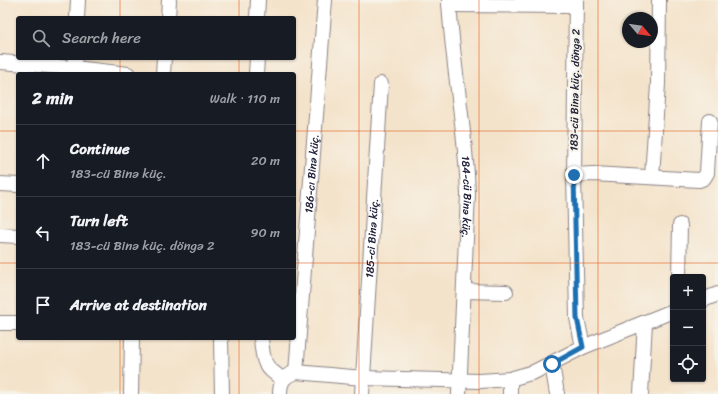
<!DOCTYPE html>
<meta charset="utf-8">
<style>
:root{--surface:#171b24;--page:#242831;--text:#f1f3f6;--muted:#9ea1a6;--line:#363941}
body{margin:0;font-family:Sriracha,sans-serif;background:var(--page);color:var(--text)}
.controls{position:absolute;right:12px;bottom:12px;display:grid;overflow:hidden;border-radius:4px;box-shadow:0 1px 3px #0004}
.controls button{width:36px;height:36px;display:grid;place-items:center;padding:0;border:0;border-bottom:1px solid var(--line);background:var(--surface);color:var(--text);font:20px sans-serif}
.compass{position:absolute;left:622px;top:12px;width:36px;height:36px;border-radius:50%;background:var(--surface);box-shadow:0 1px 3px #0004;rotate:119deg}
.stop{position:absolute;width:12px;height:12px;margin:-9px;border:3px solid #1f6fb2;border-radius:50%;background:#fff}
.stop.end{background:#1f6fb2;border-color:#fff;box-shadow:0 1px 4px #0008}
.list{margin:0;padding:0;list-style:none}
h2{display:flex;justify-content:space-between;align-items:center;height:52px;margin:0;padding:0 16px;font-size:17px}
h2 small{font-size:13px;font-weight:400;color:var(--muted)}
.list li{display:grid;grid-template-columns:26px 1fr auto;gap:12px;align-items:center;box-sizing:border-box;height:72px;padding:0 16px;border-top:1px solid var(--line)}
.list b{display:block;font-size:15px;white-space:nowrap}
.list p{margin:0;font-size:13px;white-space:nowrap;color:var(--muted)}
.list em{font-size:13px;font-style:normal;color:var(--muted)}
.icon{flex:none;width:22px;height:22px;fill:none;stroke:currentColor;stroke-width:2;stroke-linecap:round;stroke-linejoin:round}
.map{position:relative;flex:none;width:718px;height:394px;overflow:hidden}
.search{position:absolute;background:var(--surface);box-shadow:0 1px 3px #0004;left:16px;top:16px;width:280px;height:44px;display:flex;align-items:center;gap:10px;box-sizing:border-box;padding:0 14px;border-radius:4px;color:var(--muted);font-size:15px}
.panel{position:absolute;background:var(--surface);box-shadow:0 1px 3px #0004;left:16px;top:72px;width:280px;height:268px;border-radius:4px}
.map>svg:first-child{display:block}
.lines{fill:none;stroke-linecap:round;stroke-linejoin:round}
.minor-casing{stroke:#8b8283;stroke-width:16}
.minor{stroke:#fff;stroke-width:14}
.route{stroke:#1f6fb2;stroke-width:5}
.grid{fill:none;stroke:#de560e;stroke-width:1;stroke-opacity:0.55}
.labels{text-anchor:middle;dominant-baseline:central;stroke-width:4;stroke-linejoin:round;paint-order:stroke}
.street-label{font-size:11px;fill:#22223b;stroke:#f7f3e8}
</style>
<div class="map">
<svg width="718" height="394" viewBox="0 0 718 394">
<rect width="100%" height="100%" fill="#f7f3e8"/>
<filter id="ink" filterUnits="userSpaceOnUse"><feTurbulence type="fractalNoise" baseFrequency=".025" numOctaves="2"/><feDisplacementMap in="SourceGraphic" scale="8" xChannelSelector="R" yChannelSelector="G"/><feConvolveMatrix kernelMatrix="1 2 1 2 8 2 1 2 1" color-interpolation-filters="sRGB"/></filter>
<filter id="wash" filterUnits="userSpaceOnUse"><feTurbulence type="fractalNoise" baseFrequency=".012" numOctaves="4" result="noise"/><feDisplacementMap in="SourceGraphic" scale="16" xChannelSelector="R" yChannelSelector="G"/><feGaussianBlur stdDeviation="0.9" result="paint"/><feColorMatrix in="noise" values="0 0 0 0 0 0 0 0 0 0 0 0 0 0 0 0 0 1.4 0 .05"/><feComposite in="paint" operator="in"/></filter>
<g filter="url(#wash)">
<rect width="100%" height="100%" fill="#f4e3cb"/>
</g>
<g filter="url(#ink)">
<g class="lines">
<g class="minor-casing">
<g id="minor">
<path id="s1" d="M 449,0 C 452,65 466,129 468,194 L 459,394"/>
<path d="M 576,0 L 574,175 L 577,318 L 583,347"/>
<path d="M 449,5 L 576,6"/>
<path d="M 77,18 L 78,0"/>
<path d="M 168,18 L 169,0"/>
<path d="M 257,18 L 258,0"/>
<path d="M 75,58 L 74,68 L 128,74"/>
<path d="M 1,62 L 74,68"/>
<path d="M 163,74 L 164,58"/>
<path d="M 256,74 L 257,58"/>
<path d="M 574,175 L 593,174 L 699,180 L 704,178 L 707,173 L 710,121"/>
<path d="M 652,177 L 658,84 L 659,0"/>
<path d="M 0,184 L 18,185"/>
<path d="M 0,235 L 18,236"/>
<path d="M 679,277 L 680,225"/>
<path d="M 464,291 L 506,292"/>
<path d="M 703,300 L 718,294"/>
<path d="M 0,323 L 18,323"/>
<path d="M 221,338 L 222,394"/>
<path d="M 261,338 C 263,361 263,367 283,379"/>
<path d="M 552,364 L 557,394"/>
<path id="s2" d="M 296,372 L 325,0"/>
<path d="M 131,394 L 132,338"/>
<path d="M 280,394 C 280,381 284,376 296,372 L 363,378 L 480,381 L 510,379 L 534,372 L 583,347 L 673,311"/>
<path id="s3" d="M 362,394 L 381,84"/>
<path d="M 510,394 L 510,379"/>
<path d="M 641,394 L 645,322"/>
</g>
</g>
<use href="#minor" class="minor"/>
</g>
</g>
<g class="lines" filter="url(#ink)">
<path class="route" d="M 552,364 L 583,347 L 577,318 L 574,175"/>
</g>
<path class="grid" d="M 120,0 L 120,18M 239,0 L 239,18M 359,0 L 359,394M 479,0 L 479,394M 598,0 L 598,394M 120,58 L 120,74M 239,58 L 239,74M 0,131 L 18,131M 294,131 L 718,131M 0,263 L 18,263M 294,263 L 718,263M 120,338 L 120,394M 239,338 L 239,394"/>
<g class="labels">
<g class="street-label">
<text transform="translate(575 90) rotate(-89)">183-cü Binə küç. döngə 2</text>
<text stroke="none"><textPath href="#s2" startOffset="199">186-cı Binə küç.</textPath></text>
<text stroke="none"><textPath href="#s1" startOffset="198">184-cü Binə küç.</textPath></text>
<text stroke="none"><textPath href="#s3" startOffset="156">185-ci Binə küç.</textPath></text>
</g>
</g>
</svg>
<div class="controls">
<button>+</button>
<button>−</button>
<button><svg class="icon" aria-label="locate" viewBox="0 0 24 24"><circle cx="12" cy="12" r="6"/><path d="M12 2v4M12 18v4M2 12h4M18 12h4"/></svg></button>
</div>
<svg class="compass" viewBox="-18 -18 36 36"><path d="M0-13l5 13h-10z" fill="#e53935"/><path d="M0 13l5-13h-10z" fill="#9ea1a6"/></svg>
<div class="stop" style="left:552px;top:364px"></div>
<div class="stop end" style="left:574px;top:175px"></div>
<div class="search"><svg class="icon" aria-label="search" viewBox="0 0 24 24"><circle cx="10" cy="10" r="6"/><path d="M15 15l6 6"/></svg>Search here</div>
<section class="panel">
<h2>2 min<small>Walk · 110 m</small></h2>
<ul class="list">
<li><svg class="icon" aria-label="ahead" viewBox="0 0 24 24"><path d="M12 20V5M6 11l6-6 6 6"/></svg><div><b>Continue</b><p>183-cü Binə küç.</p></div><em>20 m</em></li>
<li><svg class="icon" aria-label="left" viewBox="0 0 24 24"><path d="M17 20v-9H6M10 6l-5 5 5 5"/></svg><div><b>Turn left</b><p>183-cü Binə küç. döngə 2</p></div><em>90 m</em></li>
<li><svg class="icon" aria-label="arrive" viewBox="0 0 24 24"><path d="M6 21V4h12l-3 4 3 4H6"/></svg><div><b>Arrive at destination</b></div></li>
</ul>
</section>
</div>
